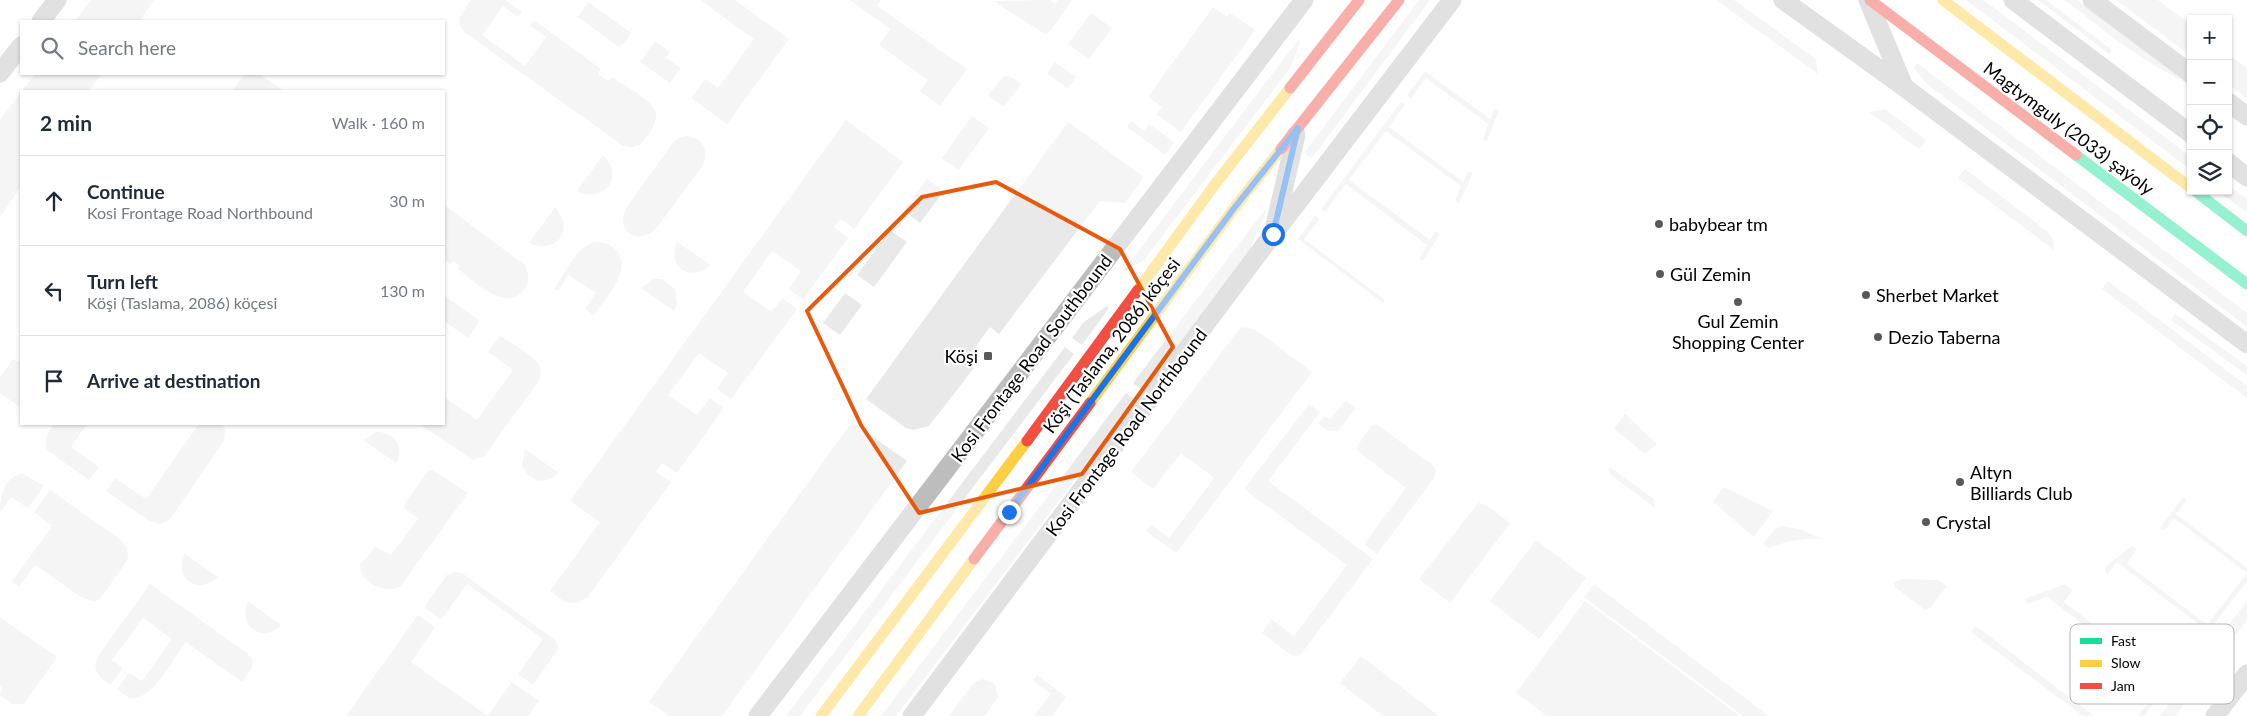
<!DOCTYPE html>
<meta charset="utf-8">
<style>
:root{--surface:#fff;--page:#f2f2f3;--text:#1f2937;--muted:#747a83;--line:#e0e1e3}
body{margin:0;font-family:Lato,sans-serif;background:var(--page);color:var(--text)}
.controls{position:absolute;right:15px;top:15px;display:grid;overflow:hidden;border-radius:0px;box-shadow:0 1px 4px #0004}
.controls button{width:45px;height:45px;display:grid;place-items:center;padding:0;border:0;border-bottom:1px solid var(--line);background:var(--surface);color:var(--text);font:25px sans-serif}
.stop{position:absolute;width:15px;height:15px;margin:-11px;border:4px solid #1a73e8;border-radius:50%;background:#fff}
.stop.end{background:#1a73e8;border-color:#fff;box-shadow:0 1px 5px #0008}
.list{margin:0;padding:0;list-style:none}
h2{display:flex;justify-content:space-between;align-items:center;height:65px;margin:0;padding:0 20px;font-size:21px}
h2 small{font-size:16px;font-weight:400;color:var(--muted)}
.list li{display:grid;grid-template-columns:32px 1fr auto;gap:15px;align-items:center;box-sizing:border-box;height:90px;padding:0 20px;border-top:1px solid var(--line)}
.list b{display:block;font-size:19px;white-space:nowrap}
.list p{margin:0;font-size:16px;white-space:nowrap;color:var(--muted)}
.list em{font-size:16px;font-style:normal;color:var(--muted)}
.icon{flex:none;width:28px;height:28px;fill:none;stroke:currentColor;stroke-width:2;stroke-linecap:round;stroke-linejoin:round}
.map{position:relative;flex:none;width:2247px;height:716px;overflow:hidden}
.search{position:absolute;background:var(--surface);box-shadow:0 1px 4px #0004;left:20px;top:20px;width:425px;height:55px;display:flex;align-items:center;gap:12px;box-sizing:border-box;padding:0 18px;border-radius:0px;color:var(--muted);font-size:19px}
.panel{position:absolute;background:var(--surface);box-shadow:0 1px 4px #0004;left:20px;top:90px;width:425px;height:335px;border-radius:0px}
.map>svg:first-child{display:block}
.green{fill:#e9e9e9}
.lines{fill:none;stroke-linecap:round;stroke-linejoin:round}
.street{stroke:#bdbdbd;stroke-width:19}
.fast{stroke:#16e098;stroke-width:11}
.slow{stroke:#ffcf43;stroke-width:11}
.jam{stroke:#f24e42;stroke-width:11}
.route{stroke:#1a73e8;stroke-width:6}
.marked{fill:none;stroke:#e8590c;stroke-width:4;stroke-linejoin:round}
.poi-dot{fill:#595959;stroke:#fff;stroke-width:2}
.labels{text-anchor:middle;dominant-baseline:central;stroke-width:4.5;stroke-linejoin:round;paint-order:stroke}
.street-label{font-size:18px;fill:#000;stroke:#fff}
.poi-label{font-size:18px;fill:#000;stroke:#fff;text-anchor:start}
.key{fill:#fff;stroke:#b2b2b2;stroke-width:1}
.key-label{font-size:14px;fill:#000}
</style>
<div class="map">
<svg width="2247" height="716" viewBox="0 0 2247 716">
<rect width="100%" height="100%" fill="#fff"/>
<path class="green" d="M 91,0 L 154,0 L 139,21 L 75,21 Z
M 471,0 L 505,0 L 522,12 L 518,17 L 503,6 L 482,35 L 525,66 L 546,37 L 530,26 L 534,20 L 601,69 L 598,74 L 608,81 L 612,77 C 623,85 649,98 655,110 C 661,119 645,142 637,146 C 631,148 627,147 622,145 L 467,34 L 460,26 L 459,18 Z
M 700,0 L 735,0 L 789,39 L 727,124 L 691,98 L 705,79 L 718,88 L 754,39 Z
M 850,0 L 881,0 L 877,6 L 967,69 L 940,106 L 920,91 L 928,80 L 879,45 L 890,29 Z
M 1050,0 L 1055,4 L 1058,0 L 1072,0 L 1051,30 L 1045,34 L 993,1 Z
M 1419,0 L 1430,0 L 1312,158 L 1304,153 Z
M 1716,0 L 1734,0 L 1816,59 L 1818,74 Z
M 1966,0 L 1982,0 L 1989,4 L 2191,157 L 2191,170 Z
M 2038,0 L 2046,0 L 2112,50 L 2109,54 Z
M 2065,0 L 2077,0 L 2191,82 L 2191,86 L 2150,63 L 2116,40 Z
M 2116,0 L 2158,0 L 2191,25 L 2191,56 Z
M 588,2 L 631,33 L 620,48 L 578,17 Z
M 1213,7 L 1227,17 L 1230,13 L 1255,30 L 1181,132 L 1156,114 L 1162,107 L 1148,97 Z
M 1091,13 L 1112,28 L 1089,59 L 1068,44 Z
M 1298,40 L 1300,41 L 1291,67 L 1144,260 L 1126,271 L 1124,270 Z
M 655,41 L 670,52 L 666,58 L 681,68 L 670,83 L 640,62 Z
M 2228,54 L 2247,68 L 2247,98 L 2228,84 Z
M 1055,62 L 1076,77 L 1068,89 L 1047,73 Z
M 1917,63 L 2247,313 L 2247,327 L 1927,84 L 1914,68 Z
M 1425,71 L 1490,119 L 1495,109 L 1499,110 L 1487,141 L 1483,140 L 1488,124 L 1426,78 L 1411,98 L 1407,95 Z
M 35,74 L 102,74 L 89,91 L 22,91 Z
M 245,74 L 259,74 L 284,91 L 232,91 Z
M 1004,76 L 1011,77 L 1021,84 L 1004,107 L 988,95 Z
M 21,92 L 21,187 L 0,217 L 0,120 Z
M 1401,102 L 1405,105 L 1389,127 L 1463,182 L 1468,171 L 1473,173 L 1459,203 L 1455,201 L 1461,186 L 1386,131 L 1349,180 L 1430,240 L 1436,231 L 1440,234 L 1423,261 L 1419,258 L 1427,245 L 1346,184 L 1325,212 L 1321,209 Z
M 1885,109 L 1926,140 L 1919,149 L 1869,112 Z
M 972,116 L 989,128 L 959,170 L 942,158 Z
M 846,120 L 903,162 L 854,229 L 840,219 L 834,227 L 848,238 L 803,300 L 789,289 L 801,271 L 772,251 L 743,292 L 772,312 L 782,298 L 797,309 L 731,399 L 717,389 L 728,373 L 699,353 L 668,395 L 697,415 L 710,398 L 724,408 L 677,473 L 662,463 L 656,472 L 671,482 L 588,597 L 578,603 L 565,602 L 550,591 L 600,522 L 570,501 Z
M 1131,121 L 1144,131 L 1149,124 L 1174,142 L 1165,155 L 1127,127 Z
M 1068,122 L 1144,177 L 1125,203 L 1100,201 L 999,334 L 990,327 L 965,361 L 974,368 L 929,426 L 913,430 L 906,428 L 866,399 Z
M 687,136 C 703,138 709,150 703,165 L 656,229 C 637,246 615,231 626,208 L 672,144 L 678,138 Z
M 603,155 C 625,176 605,204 577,191 Z
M 1965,169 L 2048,232 L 2053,239 L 2054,250 L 1958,178 Z
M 927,179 L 944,191 L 920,223 L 904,211 Z
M 2228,185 L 2247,199 L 2247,213 L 2218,191 L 2228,191 Z
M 444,205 L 525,265 C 529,274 530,283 523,291 C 504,312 474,281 458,269 L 460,266 L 453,261 L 450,264 L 444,259 Z
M 555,207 C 576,229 557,255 529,243 Z
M 1264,211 L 1266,212 L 1250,249 L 1143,391 L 1133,383 Z
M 1315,216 L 1320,219 L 1304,239 L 1385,300 L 1383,303 L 1298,239 Z
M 890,230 L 907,242 L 874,287 L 857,275 Z
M 594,242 C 603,242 609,243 615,249 C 635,268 605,298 594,315 L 585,309 L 596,293 L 568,275 L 558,291 L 554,289 C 565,273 575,249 594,242 Z
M 677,242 L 711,265 C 690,283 666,267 677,242 Z
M 654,279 L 662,279 L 675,289 L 677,304 L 674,311 L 641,288 Z
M 2108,281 L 2247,386 L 2247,398 L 2102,289 Z
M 845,293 L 862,305 L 840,335 L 823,323 Z
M 444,295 L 480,321 L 468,338 L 444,321 Z
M 1107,306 L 1109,308 L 1082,345 L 1072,338 L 1084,322 Z
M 2175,314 L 2247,366 L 2247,375 L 2171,320 Z
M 1242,327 L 1256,330 L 1312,372 L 1176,553 L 1146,531 L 1151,524 L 1169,538 L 1214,478 L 1181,453 L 1153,489 L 1131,472 L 1237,332 Z
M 500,336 C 510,342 534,356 539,365 C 542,370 540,376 539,381 L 484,456 L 473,460 L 419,424 L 444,424 L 444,397 L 477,420 L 513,370 L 488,352 Z
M 1065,347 L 1074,354 L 800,716 L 786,716 Z
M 21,357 L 21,402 L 19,406 L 0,393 L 0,377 L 13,359 L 18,362 Z
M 1126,393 L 1135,400 L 896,716 L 881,716 Z
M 1346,400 L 1356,408 L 1338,431 L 1327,430 L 1318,424 L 1324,416 L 1330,420 Z
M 1309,404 L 1320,412 L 1268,481 L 1373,559 L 1301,654 L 1297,656 L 1291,655 L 1262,633 L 1271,619 L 1294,636 L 1347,565 L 1244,489 Z
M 1625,414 L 1657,444 L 1645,454 L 1614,429 Z
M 852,422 L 907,461 L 722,716 L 669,716 L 649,702 Z
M 54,424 L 87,424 L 71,447 L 99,467 L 89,480 L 48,451 C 42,440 48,433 54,424 Z
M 199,424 L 222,424 L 225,430 L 224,441 L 170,519 L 161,524 L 150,521 L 106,491 L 115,478 L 146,499 Z
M 1376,424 L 1434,466 L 1436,471 L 1434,478 L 1377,554 L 1364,544 L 1406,488 L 1359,452 L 1356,448 L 1371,426 Z
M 376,432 C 395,432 405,446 396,463 L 363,440 Z
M 525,449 L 559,473 C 545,486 529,482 522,465 Z
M 1610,467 L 1654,499 L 1654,507 L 1611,475 L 1609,471 Z
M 432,470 L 468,493 L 400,587 C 386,594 360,583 360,565 L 375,547 L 391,555 L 418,519 L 404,507 L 405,503 L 428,471 Z
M 22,473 L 44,486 L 28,508 L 11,497 L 0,513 C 0,496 3,479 22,473 Z
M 1723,487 L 1773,511 L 1754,537 L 1713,502 Z
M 50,490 L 121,540 L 127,548 L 128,559 L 100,599 L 94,602 L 81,597 L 35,565 L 19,587 L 12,582 L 52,526 L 34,512 Z
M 2183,497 L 2187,500 L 2176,514 L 2247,568 L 2247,573 L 2174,518 L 2164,531 L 2160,528 Z
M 1478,503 L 1486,505 L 1510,523 L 1450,603 L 1419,579 Z
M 1782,526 L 1799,529 L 1823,539 C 1803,538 1787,541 1769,548 L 1763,544 L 1776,528 Z
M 1536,540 L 1586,578 L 1539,639 L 1490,601 Z
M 2132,546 L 2136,549 L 2127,564 L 2207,625 L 2247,573 L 2247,581 L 2189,657 L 2185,655 L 2205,629 L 2117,562 L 2108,574 L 2105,572 L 2105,567 Z
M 185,554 L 218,577 C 198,596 173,579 185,554 Z
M 454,572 L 462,573 L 554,639 L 558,646 L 557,651 L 533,685 L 518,674 L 543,639 L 467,584 L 441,620 L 424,607 L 447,575 Z
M 1902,579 L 1938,580 L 1947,586 L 1930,608 L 1925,610 L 1895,587 L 1894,583 Z
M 150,584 L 248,654 L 253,661 L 252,668 L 242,682 L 186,642 C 174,657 152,702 130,698 C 125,696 121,692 117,689 L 129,673 L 142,681 L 172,639 L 143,618 L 112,660 L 123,668 L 110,685 C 99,677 91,670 98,656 Z
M 1594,584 L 1769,716 L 1743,716 L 1584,597 Z
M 2065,584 L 2073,590 L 2064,602 L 2166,680 L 2180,661 L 2184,664 L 2144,716 L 2138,716 L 2162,684 L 2047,597 L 2027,604 L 2025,599 Z
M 248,601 L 281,625 C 262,644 237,626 248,601 Z
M 1585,601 L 1740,716 L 1547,716 L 1516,693 Z
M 2247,601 L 2247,620 L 2175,716 L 2160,716 Z
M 418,615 L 435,627 L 411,662 L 488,716 L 512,682 L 539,701 L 528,716 L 346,716 Z
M 0,617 L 57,657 L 24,704 L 12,704 L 0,695 L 2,688 L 0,686 Z
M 1976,626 L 2094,716 L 2083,716 L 1971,632 Z
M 1361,656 L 1439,716 L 1383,716 L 1340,683 Z
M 1037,675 L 1066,697 L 1052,716 L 1034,716 L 1051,694 L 1033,681 Z
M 983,679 L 995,684 L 998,697 L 985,716 L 949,716 L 972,685 L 977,681 Z"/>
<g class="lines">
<path class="street" d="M 1783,0 L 1904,87 L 2247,344
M 1868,0 L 1904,87
M 2013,0 L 2191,134
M 2092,0 L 2191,74
M 41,21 L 57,0
M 0,73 L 21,46
M 2228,102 L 2247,116
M 2228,162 L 2247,177
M 1278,228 L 1452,0
M 758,716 L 1304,0
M 912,716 L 1273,234 L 1296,135
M 2215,716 L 2247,674"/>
<path class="fast" d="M 2076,155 L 2247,284
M 2195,191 L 2247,231"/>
<path class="slow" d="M 1943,0 L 2191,188
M 1138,290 L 1213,187 L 1290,88
M 1090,403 L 1235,207 L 1281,149
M 821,716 L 1027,441
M 858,716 L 974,559"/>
<path class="jam" d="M 1870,0 L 2076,155
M 1290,88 L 1359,0
M 1281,149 L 1399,0
M 1027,441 L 1138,290
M 974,559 L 1090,403"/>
</g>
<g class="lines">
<path class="route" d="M 1009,512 L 1235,207 L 1298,128 L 1273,234"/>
</g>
<path d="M0 0H2247V716H0ZM 996,182 L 1120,249 L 1173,347 L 1082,474 L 919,513 L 861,425 L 807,311 L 922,197 Z" fill="#fff" fill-opacity=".55" fill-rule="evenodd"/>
<path class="marked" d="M 996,182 L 1120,249 L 1173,347 L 1082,474 L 919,513 L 861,425 L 807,311 L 922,197 Z"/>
<g class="poi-dot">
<circle cx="1659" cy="224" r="5"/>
<circle cx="1660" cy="274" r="5"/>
<circle cx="1866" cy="295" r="5"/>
<circle cx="1738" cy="302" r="5"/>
<circle cx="1878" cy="337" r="5"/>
<rect x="983" y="351" width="10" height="10" rx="2.5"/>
<circle cx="1960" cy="482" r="5"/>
<circle cx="1926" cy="522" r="5"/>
</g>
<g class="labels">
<g class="street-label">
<text transform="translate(2069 128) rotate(37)">Magtymguly (2033) şaýoly</text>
<text transform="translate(1111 345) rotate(-53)">Köşi (Taslama, 2086) köçesi</text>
<text transform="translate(1031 358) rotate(-53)">Kosi Frontage Road Southbound</text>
<text transform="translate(1126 432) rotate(-53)">Kosi Frontage Road Northbound</text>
</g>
<g class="poi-label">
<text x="1669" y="224">babybear tm</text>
<text x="1670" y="274">Gül Zemin</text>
<text x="1876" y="295">Sherbet Market</text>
<text x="1738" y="321" text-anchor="middle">Gul Zemin<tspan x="1738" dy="21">Shopping Center</tspan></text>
<text x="1888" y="337">Dezio Taberna</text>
<text x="978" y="356" text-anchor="end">Köşi</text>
<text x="1970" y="472">Altyn<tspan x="1970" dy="21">Billiards Club</tspan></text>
<text x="1936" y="522">Crystal</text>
</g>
</g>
<rect x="2070" y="624" width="164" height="80" rx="8" class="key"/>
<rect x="2080" y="638" width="22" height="6" fill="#16e098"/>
<rect x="2080" y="660" width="22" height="7" fill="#ffcf43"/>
<rect x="2080" y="683" width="22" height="6" fill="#f24e42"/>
<g class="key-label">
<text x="2111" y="646">Fast</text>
<text x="2111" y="668">Slow</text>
<text x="2111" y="691">Jam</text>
</g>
</svg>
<div class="controls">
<button>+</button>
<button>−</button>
<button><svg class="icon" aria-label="locate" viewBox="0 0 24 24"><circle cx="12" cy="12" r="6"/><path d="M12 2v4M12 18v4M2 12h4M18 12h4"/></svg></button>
<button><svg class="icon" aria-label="layers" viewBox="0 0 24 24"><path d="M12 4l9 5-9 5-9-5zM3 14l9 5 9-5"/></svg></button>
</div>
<div class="stop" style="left:1273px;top:234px"></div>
<div class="stop end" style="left:1009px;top:512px"></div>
<div class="search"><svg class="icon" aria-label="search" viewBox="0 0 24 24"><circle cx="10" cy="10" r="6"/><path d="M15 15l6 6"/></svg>Search here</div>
<section class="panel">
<h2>2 min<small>Walk · 160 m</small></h2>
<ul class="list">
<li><svg class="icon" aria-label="ahead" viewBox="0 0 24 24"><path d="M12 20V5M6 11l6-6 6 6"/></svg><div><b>Continue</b><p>Kosi Frontage Road Northbound</p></div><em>30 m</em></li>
<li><svg class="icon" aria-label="left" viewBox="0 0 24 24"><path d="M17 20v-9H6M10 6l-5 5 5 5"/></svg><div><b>Turn left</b><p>Köşi (Taslama, 2086) köçesi</p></div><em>130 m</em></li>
<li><svg class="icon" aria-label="arrive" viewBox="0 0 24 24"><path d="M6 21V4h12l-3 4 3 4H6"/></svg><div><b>Arrive at destination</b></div></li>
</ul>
</section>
</div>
